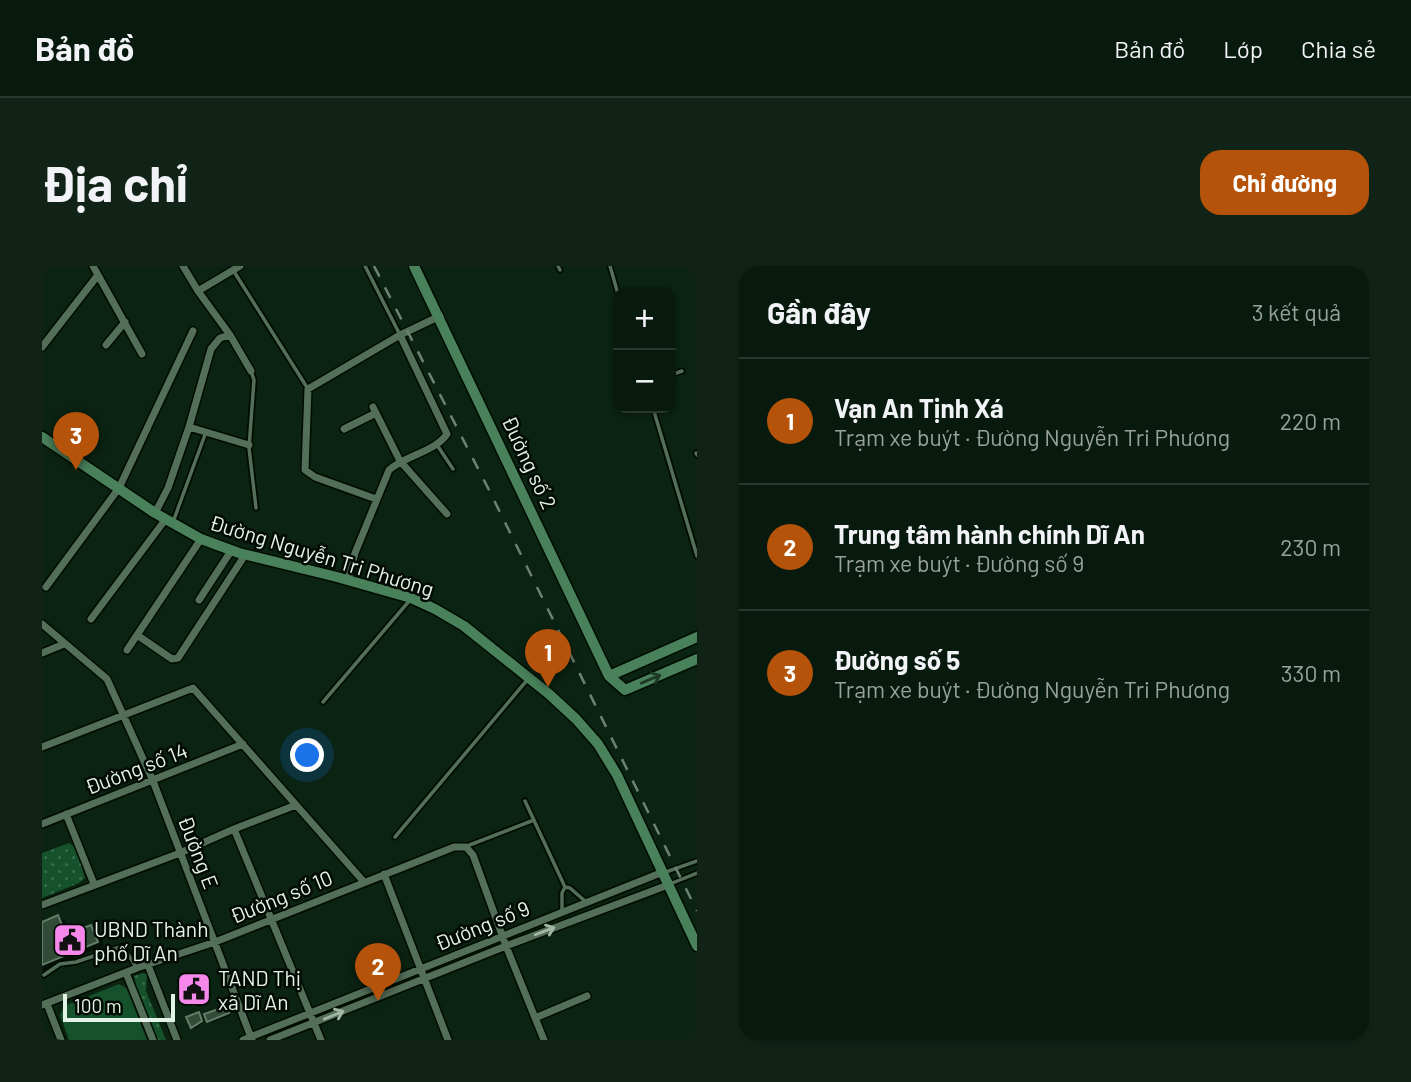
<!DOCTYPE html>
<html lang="vi">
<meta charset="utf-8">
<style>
:root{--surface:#081a0e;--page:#112317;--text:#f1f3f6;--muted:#98a19e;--line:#29382e;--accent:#b45309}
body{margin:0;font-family:Barlow,sans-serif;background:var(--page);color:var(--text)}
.controls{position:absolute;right:21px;top:21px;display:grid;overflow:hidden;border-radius:14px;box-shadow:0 2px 5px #0004}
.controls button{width:63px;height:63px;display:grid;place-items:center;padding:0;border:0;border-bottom:2px solid var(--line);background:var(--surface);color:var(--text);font:35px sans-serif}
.scale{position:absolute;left:21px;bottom:18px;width:112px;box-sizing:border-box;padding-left:7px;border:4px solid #e4f3e7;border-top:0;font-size:19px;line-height:24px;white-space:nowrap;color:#e4f3e7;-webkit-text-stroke:5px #030a04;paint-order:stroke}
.you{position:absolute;left:266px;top:490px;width:24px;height:24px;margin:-18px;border:5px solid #fff;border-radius:50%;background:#1a73e8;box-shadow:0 0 0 10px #1a73e833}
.badge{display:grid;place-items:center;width:46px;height:46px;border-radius:50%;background:var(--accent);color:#fff;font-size:23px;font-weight:700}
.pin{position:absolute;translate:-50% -58px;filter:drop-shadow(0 2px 4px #0008)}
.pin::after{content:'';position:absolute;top:37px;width:24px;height:21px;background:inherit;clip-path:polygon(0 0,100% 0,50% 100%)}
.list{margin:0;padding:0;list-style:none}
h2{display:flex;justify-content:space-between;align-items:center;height:91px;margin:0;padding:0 28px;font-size:30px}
h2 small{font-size:23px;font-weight:400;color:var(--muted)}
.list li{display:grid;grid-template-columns:46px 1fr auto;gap:21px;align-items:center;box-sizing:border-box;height:126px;padding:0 28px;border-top:2px solid var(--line)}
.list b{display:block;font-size:26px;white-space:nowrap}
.list p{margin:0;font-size:23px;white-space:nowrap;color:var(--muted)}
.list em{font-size:23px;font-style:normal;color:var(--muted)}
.map{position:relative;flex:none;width:655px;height:774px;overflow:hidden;border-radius:21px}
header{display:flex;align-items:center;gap:42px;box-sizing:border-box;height:98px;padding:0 35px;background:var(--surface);border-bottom:2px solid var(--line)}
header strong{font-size:33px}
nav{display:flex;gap:38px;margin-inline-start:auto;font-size:24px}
.intro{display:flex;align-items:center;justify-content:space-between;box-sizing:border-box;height:168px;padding:0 42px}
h1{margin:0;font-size:49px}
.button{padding:18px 32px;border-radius:21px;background:var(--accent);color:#fff;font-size:24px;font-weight:700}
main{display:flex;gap:42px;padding:0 42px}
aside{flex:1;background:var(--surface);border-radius:21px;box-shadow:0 2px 5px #0004}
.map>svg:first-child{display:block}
.grass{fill:url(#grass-dots)}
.park{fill:#15512a}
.shadow{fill:#0007}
.building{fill:#324b38;stroke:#627d68;stroke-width:2}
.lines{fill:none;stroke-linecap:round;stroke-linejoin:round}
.lane-casing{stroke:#000c01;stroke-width:7}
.street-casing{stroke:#000c01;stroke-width:10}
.secondary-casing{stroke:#000c01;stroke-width:13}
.lane{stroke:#536e59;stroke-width:3.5}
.street{stroke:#536e59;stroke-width:7}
.secondary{stroke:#48815a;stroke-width:10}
.rail{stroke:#6e8274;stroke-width:2.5;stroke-dasharray:12 12;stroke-linecap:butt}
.oneway{stroke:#1f3a26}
.oneway2{stroke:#a3b7a7}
.labels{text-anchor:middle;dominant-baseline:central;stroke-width:5;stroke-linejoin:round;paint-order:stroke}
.street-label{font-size:21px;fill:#e4f3e7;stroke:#030a04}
.poi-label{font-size:21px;fill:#e4f3e7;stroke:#030a04;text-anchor:start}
</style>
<header>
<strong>Bản đồ</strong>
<nav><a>Bản đồ</a><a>Lớp</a><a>Chia sẻ</a></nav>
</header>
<div class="intro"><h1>Địa chỉ</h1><a class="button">Chỉ đường</a></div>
<main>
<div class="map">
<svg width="655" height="774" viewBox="0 0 655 774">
<defs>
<pattern id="grass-dots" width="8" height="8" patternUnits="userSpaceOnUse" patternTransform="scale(1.75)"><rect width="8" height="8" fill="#15512a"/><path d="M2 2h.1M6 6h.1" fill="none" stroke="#376a49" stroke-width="1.8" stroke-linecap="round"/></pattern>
</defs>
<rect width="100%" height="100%" fill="#0b2312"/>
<path class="grass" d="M 27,577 L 34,582 L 43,612 L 37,617 L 0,632 L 0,587 Z
M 101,707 L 105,708 L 104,725 L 124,774 L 115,774 L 96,727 L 92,710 Z"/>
<path class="park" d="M 77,718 L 84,722 L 87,728 L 105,774 L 27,774 L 18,749 L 22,740 Z"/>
<path class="shadow" d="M 16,651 L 23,655 L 29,669 L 49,660 L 57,665 L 62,680 L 0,705 L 0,658 Z
M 153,709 L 158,712 L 168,736 L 157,741 L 152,738 Z
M 184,742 L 189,749 L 169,757 L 166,755 Z
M 156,748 L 162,756 L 153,763 L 150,761 Z"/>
<path class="building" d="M 16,649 L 22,664 L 16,667 L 17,671 L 49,659 L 56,676 L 0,699 L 0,656 Z
M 153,708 L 164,734 L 151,739 L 140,713 Z
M 185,740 L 187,747 L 165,756 L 162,748 Z
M 157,746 L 160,755 L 149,762 L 144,751 Z"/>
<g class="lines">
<g class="lane-casing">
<path id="lane" d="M 323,0 L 358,69
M 516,0 L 518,4
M 568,0 L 576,28
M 191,4 L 266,123
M 209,105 L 212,114 L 207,182 L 214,242
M 629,109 L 640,105
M 611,142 L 655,290
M 395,179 L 411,203
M 27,187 L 44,156
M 654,187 L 655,189
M 131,256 L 164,166
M 281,436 L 368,334
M 483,535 L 523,621 L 528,622 L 543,635
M 353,571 L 486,413
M 425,580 L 492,554
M 624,606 L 655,595
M 628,618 L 655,607
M 520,646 L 520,627 L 523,621
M 2,709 L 18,698 L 34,696 L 81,680 L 94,701"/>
</g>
<g class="street-casing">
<path id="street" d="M 51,0 L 100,88
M 141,0 L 156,25 L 198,0
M 156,25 L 188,69 L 209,105
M 64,79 L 83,56
M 0,81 L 56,9
M 331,141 L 358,195 L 405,248
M 147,161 L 207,179
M 302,163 L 334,147
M 334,233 L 273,211 L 263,204 L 266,123 L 358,69 L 398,50
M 113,247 L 126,222 L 147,161 L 169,83 L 178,72 L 188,69
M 306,314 L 313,287 L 347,204 C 364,189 393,186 405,168 L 358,69
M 4,321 L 77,222 L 151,65
M 157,334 L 189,285
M 49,353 L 123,254
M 0,358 L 65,413 L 111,515 L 210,774
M 95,369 L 130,393 L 136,392 L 203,289
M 85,384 L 159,273
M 0,387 L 22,378
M 0,481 L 151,422 L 322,616
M 24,548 L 52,618
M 0,558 L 201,478
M 192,563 L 279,774
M 342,608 L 406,774
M 0,639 L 138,587 L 192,563 L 254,539
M 106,699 L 135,774
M 84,707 L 111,774
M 5,738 L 19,774
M 0,739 L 95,702 L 173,676 L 412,581 L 424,581 L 431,589 L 464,680 L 502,774
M 493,752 L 545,730
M 201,774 L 621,606
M 228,774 L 464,680 L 626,619"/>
</g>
<g class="secondary-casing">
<path id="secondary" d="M 372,0 L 567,410 L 583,424 L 655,393
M 0,171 L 113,247 L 159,273 L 197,287 L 295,311 L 369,332 L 393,343 L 422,360 L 507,428 L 534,453 L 556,478 L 575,509 L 655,680
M 567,410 L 655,371"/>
</g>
<use href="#lane" class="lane"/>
<use href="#street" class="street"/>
<use href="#secondary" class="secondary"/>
<path class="rail" d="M 332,0 L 447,224 L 655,645"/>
</g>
<defs><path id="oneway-shaft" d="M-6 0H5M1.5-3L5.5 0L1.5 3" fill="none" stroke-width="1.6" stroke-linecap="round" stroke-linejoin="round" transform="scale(1.75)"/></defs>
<use class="oneway" href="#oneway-shaft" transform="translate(609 413) rotate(-23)"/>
<g class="oneway2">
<use href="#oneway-shaft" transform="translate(503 665) rotate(-21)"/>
<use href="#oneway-shaft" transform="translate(292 749) rotate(-22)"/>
</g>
<defs>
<g id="civic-square" transform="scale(1.75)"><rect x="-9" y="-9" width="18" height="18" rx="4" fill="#f788eb" stroke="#030a04"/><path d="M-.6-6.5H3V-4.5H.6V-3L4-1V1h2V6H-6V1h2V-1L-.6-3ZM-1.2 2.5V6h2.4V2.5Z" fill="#111"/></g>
</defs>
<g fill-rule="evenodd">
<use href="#civic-square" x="28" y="674"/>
<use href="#civic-square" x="152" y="723"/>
</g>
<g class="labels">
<g class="street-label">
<text transform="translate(488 196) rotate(65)">Đường số 2</text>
<text transform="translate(280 289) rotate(17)">Đường Nguyễn Tri Phương</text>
<text transform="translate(94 502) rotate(-21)">Đường số 14</text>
<text transform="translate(157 586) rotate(69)">Đường E</text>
<text transform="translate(239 630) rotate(-22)">Đường số 10</text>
<text transform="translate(440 659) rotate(-22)">Đường số 9</text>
</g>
<g class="poi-label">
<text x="52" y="662">UBND Thành<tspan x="52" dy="24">phố Dĩ An</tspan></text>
<text x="176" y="711">TAND Thị<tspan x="176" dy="24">xã Dĩ An</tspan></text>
</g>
</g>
</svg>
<div class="controls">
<button>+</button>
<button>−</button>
</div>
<div class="scale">100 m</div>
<div class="you"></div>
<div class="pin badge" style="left:506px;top:421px">1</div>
<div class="pin badge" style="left:336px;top:735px">2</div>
<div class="pin badge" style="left:34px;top:204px">3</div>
</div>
<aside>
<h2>Gần đây<small>3 kết quả</small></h2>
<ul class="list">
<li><span class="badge">1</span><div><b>Vạn An Tịnh Xá</b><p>Trạm xe buýt · Đường Nguyễn Tri Phương</p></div><em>220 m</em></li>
<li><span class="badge">2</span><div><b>Trung tâm hành chính Dĩ An</b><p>Trạm xe buýt · Đường số 9</p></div><em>230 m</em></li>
<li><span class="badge">3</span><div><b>Đường số 5</b><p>Trạm xe buýt · Đường Nguyễn Tri Phương</p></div><em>330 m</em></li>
</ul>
</aside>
</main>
